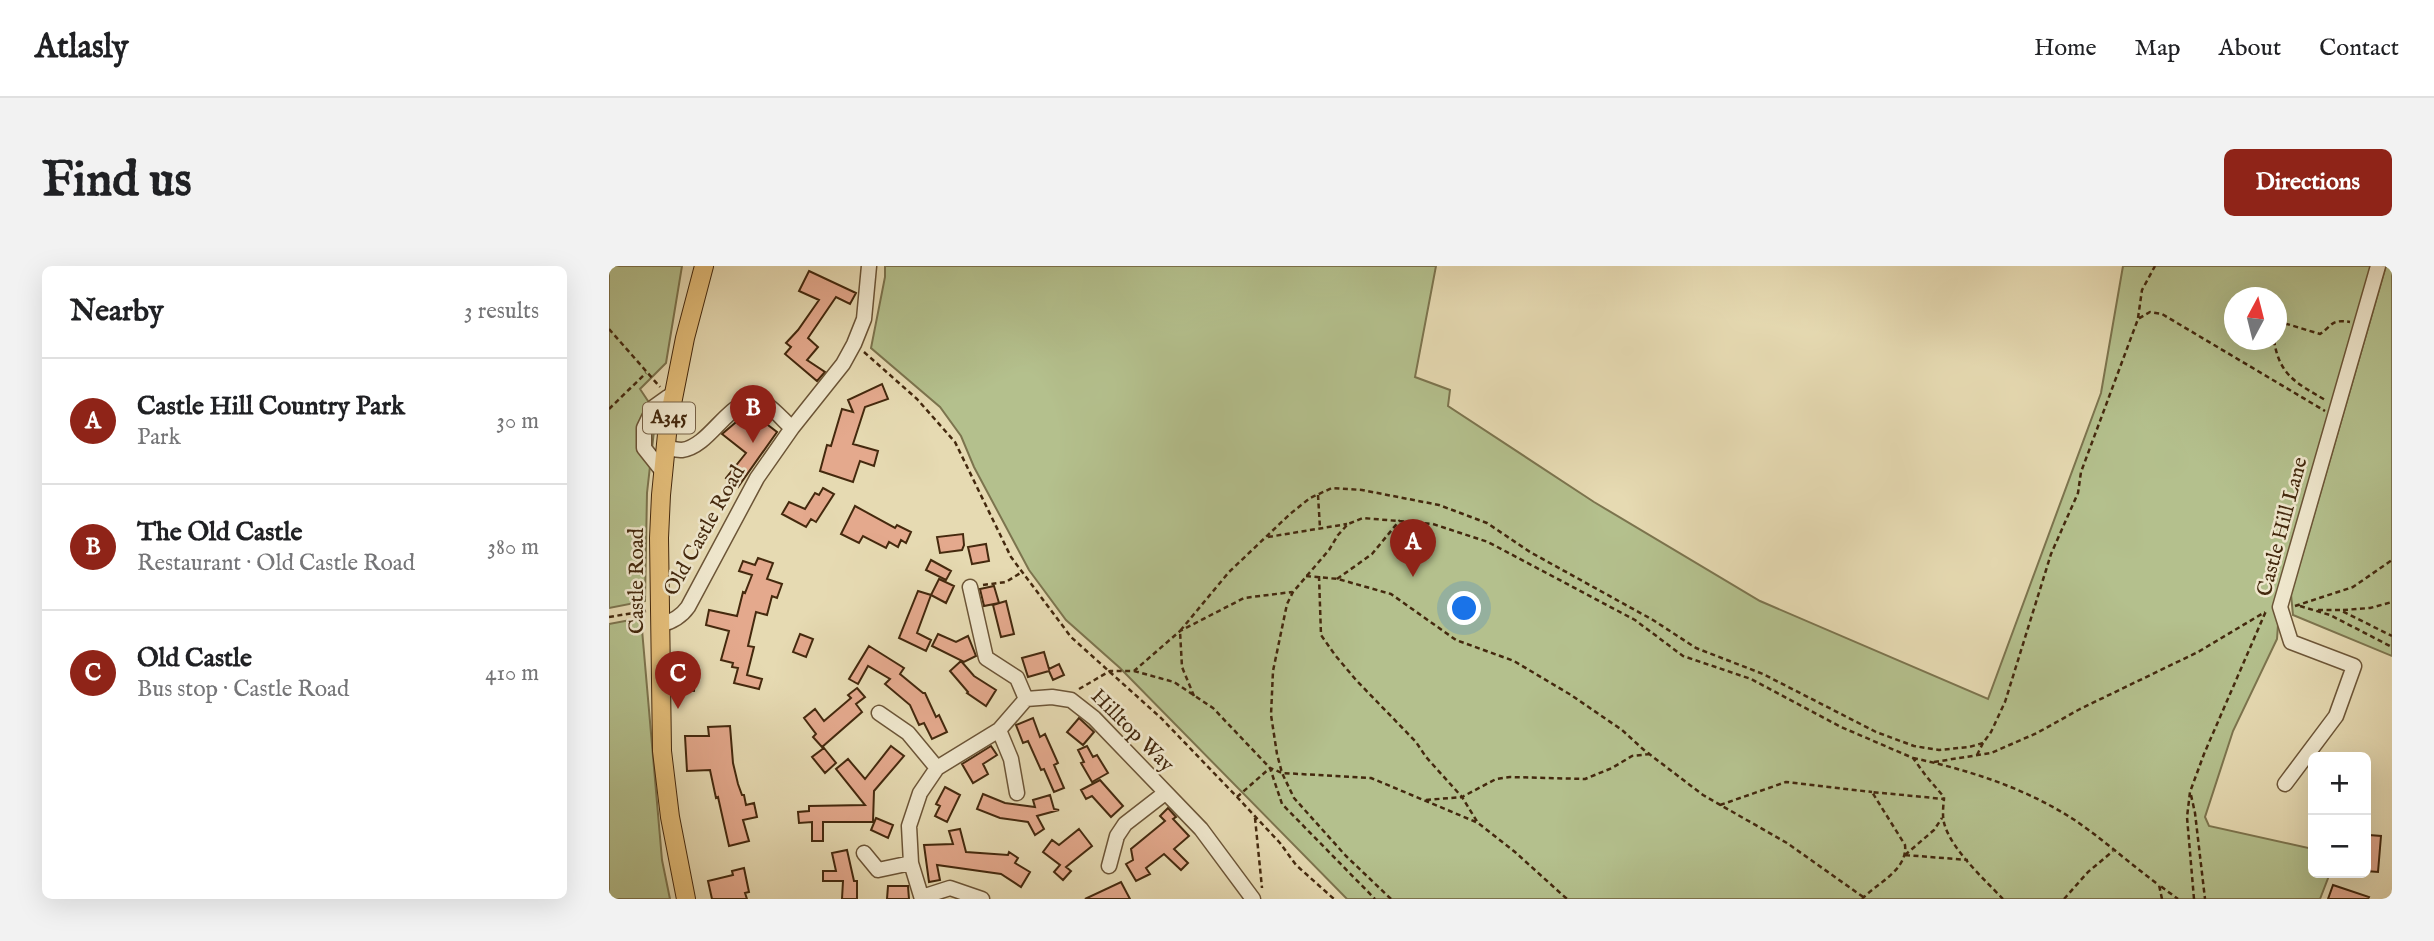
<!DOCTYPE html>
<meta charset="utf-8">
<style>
:root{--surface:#fff;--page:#f2f2f2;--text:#202124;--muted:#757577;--line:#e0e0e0;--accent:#8f2418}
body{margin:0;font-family:"IM FELL English",serif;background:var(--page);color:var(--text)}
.controls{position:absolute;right:21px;bottom:21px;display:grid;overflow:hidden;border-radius:10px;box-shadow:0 7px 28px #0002}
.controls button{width:63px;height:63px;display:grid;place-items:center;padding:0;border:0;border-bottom:2px solid var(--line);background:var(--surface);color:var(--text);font:35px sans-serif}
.compass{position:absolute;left:1615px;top:21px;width:63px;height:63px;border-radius:50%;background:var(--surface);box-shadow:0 7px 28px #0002;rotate:7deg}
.you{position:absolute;left:856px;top:343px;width:24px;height:24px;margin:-18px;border:5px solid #fff;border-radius:50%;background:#1a73e8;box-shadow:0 0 0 10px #1a73e833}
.badge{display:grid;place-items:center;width:46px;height:46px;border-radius:50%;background:var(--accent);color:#fff;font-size:23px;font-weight:700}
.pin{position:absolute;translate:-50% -58px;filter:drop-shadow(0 2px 4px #0008)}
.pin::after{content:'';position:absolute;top:37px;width:24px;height:21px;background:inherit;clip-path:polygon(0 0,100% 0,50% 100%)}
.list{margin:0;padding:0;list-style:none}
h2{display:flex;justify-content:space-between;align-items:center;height:91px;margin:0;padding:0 28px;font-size:30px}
h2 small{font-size:23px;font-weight:400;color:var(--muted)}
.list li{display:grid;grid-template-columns:46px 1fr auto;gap:21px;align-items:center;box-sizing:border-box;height:126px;padding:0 28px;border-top:2px solid var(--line)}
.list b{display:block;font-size:26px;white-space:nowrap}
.list p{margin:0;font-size:23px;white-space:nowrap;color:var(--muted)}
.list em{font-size:23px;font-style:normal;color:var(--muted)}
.map{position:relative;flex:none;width:1783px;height:633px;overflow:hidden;border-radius:10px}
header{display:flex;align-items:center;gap:42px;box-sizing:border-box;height:98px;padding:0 35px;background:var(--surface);border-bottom:2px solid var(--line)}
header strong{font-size:33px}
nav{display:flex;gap:38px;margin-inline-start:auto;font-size:24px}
.intro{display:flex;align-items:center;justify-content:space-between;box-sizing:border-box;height:168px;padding:0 42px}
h1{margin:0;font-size:49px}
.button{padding:18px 32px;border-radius:10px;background:var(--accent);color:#fff;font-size:24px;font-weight:700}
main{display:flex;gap:42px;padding:0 42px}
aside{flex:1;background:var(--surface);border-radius:10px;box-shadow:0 7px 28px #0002}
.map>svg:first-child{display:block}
.green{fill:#b4c08d;stroke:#7c744e;stroke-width:2;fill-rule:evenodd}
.building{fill:#e4a98d;stroke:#44290e;stroke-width:2}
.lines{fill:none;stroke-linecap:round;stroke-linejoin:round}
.minor-casing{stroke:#6c5537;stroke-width:17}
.major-casing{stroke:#44290e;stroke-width:20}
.path{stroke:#44290e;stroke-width:2.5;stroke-dasharray:5 3.5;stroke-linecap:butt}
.minor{stroke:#efe7cd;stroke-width:14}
.major{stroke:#e3bd79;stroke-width:18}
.labels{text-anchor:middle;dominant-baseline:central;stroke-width:5;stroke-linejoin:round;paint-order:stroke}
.shield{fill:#efe7cd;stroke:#776247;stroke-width:2}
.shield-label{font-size:19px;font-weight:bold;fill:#44290e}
.street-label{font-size:21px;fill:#44290e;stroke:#efe7cd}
</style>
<header>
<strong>Atlasly</strong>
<nav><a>Home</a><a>Map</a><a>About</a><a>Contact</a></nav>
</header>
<div class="intro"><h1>Find us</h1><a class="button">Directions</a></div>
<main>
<aside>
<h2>Nearby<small>3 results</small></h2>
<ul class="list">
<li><span class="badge">A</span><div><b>Castle Hill Country Park</b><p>Park</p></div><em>30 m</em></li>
<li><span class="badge">B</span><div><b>The Old Castle</b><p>Restaurant · Old Castle Road</p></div><em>380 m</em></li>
<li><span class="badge">C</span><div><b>Old Castle</b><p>Bus stop · Castle Road</p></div><em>410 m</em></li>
</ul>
</aside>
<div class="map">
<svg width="1783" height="633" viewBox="0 0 1783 633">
<rect width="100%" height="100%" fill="#e6dab2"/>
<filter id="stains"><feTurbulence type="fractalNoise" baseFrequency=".00286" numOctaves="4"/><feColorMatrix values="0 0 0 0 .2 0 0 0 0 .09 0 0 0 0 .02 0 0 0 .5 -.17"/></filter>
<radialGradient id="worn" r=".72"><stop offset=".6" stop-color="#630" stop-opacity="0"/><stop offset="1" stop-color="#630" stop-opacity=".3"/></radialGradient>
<path class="green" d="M 0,0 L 73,0 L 57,97 L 31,123 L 47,147 L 38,227 L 36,335 L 0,342 Z
M 276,0 L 827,0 L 806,111 L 841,124 L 839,140 L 985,236 L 1151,335 L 1379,433 L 1492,127 L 1514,0 L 1764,0 L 1669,359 L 1668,373 L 1624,465 L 1596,551 L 1600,560 L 1704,583 L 1704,607 L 1721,607 L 1711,633 L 738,633 L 511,402 L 457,354 L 420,304 L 365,201 L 352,170 L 331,141 L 262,82 L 276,11 ZM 1626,32 L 1668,32 L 1668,74 L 1626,74 Z
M 1777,0 L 1783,0 L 1783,390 L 1684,349 L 1682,328 Z
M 32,352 L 53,594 L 61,633 L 0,633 L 0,358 Z"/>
<path class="building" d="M 200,5 L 247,27 L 241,38 L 227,31 L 199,72 L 209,81 L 198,94 L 216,106 L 208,115 L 176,88 L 182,81 L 177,77 L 189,64 L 210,34 L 190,25 Z
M 273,118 L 279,133 L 256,141 L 244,178 L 269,185 L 265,200 L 251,195 L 244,216 L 211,205 L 218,179 L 222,180 L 233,143 L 244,146 L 239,134 Z
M 139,146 L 142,146 L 168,166 L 129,221 L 117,212 L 137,187 L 113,168 Z
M 214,222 L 225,228 L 207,256 L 202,253 L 197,261 L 173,248 L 180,236 L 196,243 L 206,227 L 210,229 Z
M 246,240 L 286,262 L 288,259 L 302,266 L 297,277 L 292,274 L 289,281 L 280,276 L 277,282 L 254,270 L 250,277 L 232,268 Z
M 354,268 L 355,279 L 353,284 L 331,287 L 328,271 Z
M 377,278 L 380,295 L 363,298 L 359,281 Z
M 149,292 L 164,297 L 158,313 L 173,318 L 168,332 L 163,330 L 158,349 L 147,346 L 139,380 L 145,381 L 138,409 L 153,413 L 150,423 L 125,417 L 129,402 L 123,401 L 124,397 L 112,394 L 120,365 L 97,359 L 100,344 L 128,350 L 134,326 L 136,327 L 143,309 L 130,305 L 134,295 L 146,299 Z
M 322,294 L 342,305 L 337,314 L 317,304 Z
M 330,313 L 345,320 L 337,337 L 322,329 Z
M 385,320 L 390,337 L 375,340 L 371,323 Z
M 309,325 L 322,329 L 308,367 L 322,374 L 317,385 L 290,372 Z
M 397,335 L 405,368 L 392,371 L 384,339 Z
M 191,368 L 204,373 L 197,391 L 184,386 Z
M 329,368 L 347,376 L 359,370 L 367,390 L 355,396 L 323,380 Z
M 260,380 L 295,402 L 291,408 L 314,427 L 316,427 L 327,451 L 330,449 L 338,466 L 323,473 L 315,457 L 310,459 L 301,439 L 276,418 L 281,413 L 259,400 L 249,418 L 240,413 Z
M 435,386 L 440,403 L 450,398 L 455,409 L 444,414 L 440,405 L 419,411 L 413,392 Z
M 352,395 L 365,410 L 387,424 L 377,440 L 358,427 L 359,426 L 341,405 Z
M 70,404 L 87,406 L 85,425 L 68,423 Z
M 248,422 L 256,431 L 247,438 L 253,446 L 213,481 L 204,471 L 207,468 L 195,452 L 206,443 L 215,455 L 242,432 L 239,429 Z
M 424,452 L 431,471 L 436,468 L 449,497 L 445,499 L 455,522 L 445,526 L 435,503 L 432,504 L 419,475 L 414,477 L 407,459 Z
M 470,452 L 485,466 L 474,479 L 458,466 Z
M 121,460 L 124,497 L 129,518 L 133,529 L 135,529 L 137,539 L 145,537 L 148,551 L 134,554 L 140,575 L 120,580 L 109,531 L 107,532 L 101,504 L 78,505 L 76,470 L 100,470 L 99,461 Z
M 282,480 L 295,490 L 265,525 L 264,556 L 214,556 L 214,575 L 203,575 L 203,556 L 190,557 L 189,546 L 200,545 L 200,540 L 256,539 L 227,503 L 239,493 L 256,513 Z
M 382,480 L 388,489 L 374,498 L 379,508 L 364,517 L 353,498 Z
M 478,480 L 484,491 L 488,489 L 499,507 L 483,516 L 472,497 L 475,496 L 469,484 Z
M 215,482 L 227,497 L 216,507 L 203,491 Z
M 491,514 L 514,540 L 502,551 L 483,530 L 477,533 L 472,524 Z
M 336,521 L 351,529 L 338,556 L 326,550 L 331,540 L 327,538 Z
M 374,528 L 396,537 L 426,541 L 424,534 L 441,529 L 445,543 L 450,544 L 428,550 L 435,563 L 426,569 L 419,556 L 391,552 L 368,543 Z
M 559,542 L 567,551 L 564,553 L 580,570 L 565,583 L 579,597 L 572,604 L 555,588 L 537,602 L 541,608 L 527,615 L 517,598 L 524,594 L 522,583 L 556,555 L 551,550 Z
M 267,552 L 284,559 L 279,572 L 262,564 Z
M 351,563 L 357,586 L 399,589 L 400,586 L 409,592 L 406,597 L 421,606 L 412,621 L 392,608 L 328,599 L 331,614 L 320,616 L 315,579 L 344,578 L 340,565 Z
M 470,563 L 483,580 L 457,601 L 462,605 L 454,614 L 445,606 L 451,599 L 434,586 L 443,574 L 450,579 Z
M 1760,569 L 1772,570 L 1769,606 L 1757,605 Z
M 238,584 L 245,615 L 248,615 L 248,633 L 233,633 L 234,615 L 214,615 L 214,605 L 227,605 L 223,587 Z
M 135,602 L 140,626 L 136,627 L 138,633 L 103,633 L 99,615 L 124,609 L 123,605 Z
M 512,616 L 521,633 L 476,633 Z
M 1724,619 L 1760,631 L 1759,633 L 1719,633 Z
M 279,620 L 299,620 L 300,633 L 278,633 Z"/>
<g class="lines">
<g class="minor-casing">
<path id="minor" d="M 56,182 C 61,182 68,184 73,184 C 105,180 125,119 158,139 C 167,145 175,155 183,162
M 54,206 L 35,182 L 35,162 L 45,141 L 59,131
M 361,321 L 377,392 L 408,412 L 417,433
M 51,359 C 63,356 72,351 79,341 L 148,212 L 183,162 L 234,98 L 245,78 L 255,53 L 260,0
M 270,447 L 299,467 L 328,502
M 390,464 L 402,493 L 408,527
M 1676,518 L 1727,450 L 1745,400 L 1682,376 L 1671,341 L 1769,0
M 255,587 L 269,604 L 302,597
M 500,600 L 508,570 L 516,558 L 556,527
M 313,631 L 341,622 L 373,633
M 313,633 L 302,597 L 300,560 L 311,527 L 328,502 L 390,464 L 417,433 L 443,431 L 462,434 L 485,452 L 592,563 L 644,633"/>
</g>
<g class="major-casing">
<path id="major" d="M 77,633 L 61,551 L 53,485 L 50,272 L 52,229 L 59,158 L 76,72 L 95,0"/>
</g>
<path class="path" d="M 1529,52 L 1533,24 L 1546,0
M 1668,55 L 1711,68 C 1724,59 1722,53 1741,56
M 0,63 L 51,121
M 1665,74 C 1670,110 1689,118 1718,135
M 255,86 L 308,133 L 346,176 L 402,291 L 462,371 L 552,452 L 628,531 L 671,577 L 687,599 L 725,633
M 0,143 L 37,107
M 709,229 L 711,262
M 659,271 L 738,258
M 697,310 L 729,313 L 782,328 L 847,374 L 905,395 L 962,429 L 1013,464 L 1035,484 L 1094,529 L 1178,577 L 1257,633
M 710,310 L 712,369 L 726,389 L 747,414 L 807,476 L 817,491 L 853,531 L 869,557 L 906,586 L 958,633
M 728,313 L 763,288 L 791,254
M 374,319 L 397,316 L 413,306
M 1686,340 L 1744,321 L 1783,294
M 1691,340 L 1721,349 L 1783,381
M 1709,344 L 1731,344 L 1783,370
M 1734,344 L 1761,342 L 1783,336
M 0,351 L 37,345
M 525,405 L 565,416 L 604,442 L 661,502 L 673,538 L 766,633
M 470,423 L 501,405 L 525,405 L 571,365 L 635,332 L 683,326
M 585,430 L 573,401 L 571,365 L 620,306 L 681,248 L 701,232 L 723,222 L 753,224 L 830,239 L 878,257 L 921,286 L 1044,354 L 1087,382 L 1154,408 L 1267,466 L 1305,480 L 1330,484 L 1360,481 L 1374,477 L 1382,466 L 1396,436 L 1442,288 L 1469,227 L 1472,206 L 1529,53 L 1541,46 L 1553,48 L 1716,145
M 1368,489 L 1374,477
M 1304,492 C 1360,504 1416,522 1464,553 C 1494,573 1521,598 1550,619
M 1325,496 L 1382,487 L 1428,467 L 1471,443 L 1589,386 L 1656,346
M 1582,529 L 1586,547 L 1596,633
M 628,531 L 661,502 L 673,507 L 762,512 L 867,556
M 817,534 L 853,531 L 887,513 L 901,511 L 976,513 L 1003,502 L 1023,490 L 1041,488
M 1111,539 L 1177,516 L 1263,526
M 646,552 L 653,622
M 1296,589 L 1359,594
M 1296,589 L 1325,564 L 1333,552
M 782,633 L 737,590 L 685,532 L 673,507 L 668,488 L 662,449 L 664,405 L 678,338 L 684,326 L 720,284 L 729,269 L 739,258 L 754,252 L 824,258 L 879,276 L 1026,354 L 1074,390 L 1142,413 L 1232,461 L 1304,492 L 1317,510 L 1335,531 L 1335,533
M 1253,633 C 1268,617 1299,604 1296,579 L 1263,526 L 1335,533 C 1334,542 1333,552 1336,560 C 1344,585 1376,614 1394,633
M 1455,633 L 1479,606 L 1504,585
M 1553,633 L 1550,619 L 1569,633
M 1585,633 L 1578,551 L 1581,526 L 1595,488 L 1657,345"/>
<use href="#minor" class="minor"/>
<use href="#major" class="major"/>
</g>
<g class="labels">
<rect class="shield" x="34" y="136.5" width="52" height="31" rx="5"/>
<g class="shield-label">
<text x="60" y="152">A345</text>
</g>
<g class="street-label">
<text transform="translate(1674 261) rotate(-75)">Castle Hill Lane</text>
<text transform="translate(96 265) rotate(-61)">Old Castle Road</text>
<text transform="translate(28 315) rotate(-90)">Castle Road</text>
<text transform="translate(523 465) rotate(45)">Hilltop Way</text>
</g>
</g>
<rect width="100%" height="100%" filter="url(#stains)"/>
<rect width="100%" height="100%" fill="url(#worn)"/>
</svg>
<div class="controls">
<button>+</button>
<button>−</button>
</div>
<svg class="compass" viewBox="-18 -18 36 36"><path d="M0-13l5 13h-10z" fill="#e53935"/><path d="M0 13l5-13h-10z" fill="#757577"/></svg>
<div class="you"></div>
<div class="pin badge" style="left:804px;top:311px">A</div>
<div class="pin badge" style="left:144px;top:177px">B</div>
<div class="pin badge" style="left:69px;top:443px">C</div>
</div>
</main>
